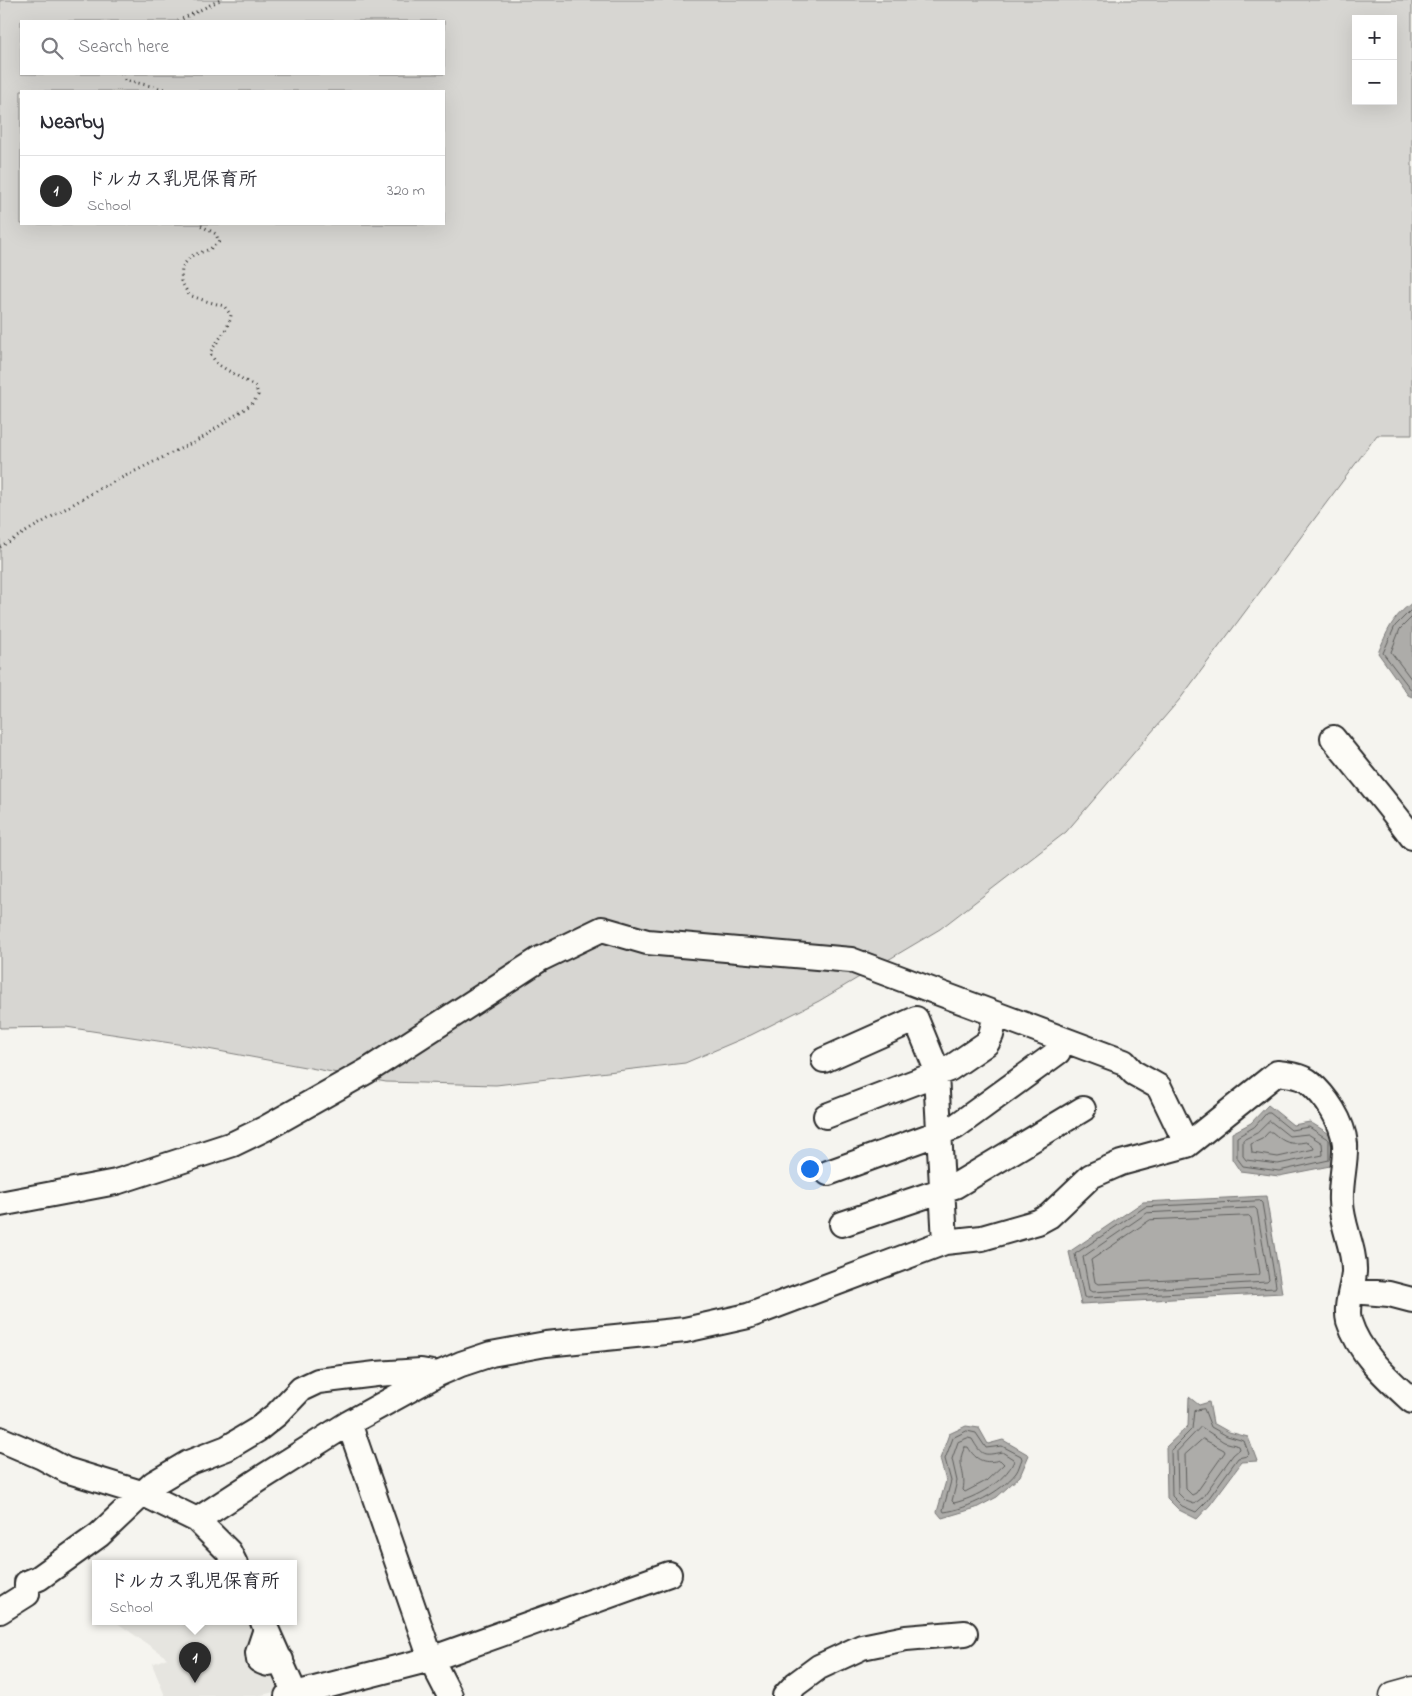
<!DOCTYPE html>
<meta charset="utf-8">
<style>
:root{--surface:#fff;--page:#f7f7f7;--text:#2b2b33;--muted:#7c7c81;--line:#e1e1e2;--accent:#2b2b2b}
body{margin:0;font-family:"Indie Flower","Klee One",sans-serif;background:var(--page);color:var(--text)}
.controls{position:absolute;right:15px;top:15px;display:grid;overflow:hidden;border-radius:0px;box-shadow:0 5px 20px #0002}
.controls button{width:45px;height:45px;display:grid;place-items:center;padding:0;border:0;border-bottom:1px solid var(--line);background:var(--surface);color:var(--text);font:25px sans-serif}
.you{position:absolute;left:809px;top:1168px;width:18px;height:18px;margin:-12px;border:4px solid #fff;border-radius:50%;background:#1a73e8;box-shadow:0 0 0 8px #1a73e833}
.badge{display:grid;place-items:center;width:32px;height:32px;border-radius:50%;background:var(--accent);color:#fff;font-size:16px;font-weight:700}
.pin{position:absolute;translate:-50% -41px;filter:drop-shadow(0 1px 2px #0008)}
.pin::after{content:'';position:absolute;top:26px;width:18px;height:15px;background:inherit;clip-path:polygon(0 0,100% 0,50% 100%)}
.popup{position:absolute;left:92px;top:1560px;width:205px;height:65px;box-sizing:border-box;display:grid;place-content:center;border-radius:0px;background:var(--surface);filter:drop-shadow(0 1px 4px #0005);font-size:16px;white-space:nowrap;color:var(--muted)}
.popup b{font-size:19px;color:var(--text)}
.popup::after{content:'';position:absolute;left:50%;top:100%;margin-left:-10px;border:10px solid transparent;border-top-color:var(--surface)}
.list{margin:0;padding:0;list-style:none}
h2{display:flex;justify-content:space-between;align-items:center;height:65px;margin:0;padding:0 20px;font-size:21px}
h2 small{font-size:16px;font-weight:400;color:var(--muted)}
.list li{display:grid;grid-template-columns:32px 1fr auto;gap:15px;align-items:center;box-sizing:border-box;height:70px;padding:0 20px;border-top:1px solid var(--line)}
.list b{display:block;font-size:19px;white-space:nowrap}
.list p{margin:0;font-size:16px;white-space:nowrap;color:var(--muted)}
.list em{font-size:16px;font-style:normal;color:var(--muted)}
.icon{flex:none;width:28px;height:28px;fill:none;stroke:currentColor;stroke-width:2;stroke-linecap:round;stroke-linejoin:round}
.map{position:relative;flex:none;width:1412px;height:1696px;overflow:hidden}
.search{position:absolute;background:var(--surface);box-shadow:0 5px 20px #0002;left:20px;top:20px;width:425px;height:55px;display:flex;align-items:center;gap:12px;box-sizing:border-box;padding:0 18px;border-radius:0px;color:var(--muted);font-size:19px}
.panel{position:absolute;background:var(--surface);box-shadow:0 5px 20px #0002;left:20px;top:90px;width:425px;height:135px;border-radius:0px}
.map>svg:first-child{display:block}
.built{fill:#e6e5e0}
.green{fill:#d7d6d2;stroke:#81807e;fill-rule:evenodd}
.water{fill:#adaca9;stroke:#797877}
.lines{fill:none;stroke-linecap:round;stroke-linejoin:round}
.shore{stroke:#5f5f5d;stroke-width:1}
.minor-casing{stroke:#2b2b2b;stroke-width:28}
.highway-casing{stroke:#2b2b2b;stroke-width:31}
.path{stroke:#2b2b2b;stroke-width:3;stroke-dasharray:1 4;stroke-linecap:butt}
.minor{stroke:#fdfcf7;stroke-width:24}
.highway{stroke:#fdfcf7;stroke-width:28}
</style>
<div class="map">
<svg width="1412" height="1696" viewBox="0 0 1412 1696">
<rect width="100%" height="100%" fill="#f5f4ef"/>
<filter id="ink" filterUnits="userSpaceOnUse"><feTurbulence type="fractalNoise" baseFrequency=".02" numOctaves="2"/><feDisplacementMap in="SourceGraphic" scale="10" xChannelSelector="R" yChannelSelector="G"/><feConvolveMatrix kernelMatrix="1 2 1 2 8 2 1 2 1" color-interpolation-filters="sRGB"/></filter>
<g filter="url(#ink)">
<path class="built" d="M 116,1622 L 253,1622 L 277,1668 L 286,1689 L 258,1696 L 165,1696 L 152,1664 L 167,1658 Z"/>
<path class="green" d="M 0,0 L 1412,0 L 1412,435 L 1377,435 L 1180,699 L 1066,832 L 940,929 L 819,1001 L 751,1035 L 685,1063 L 496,1085 L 386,1082 L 197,1047 L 66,1027 L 0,1028 ZM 1356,19 L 1393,19 L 1393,101 L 1356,101 ZM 21,21 L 444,21 L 444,74 L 21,74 ZM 21,91 L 444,91 L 444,224 L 21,224 Z"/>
<path class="water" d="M 1412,603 L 1412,697 L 1408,695 L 1378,653 C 1387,632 1392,617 1412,603 Z
M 1268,1105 L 1293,1125 L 1310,1122 L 1336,1138 L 1335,1165 L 1279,1176 L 1240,1171 L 1232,1159 L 1232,1133 L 1251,1123 Z
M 1266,1196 L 1282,1293 L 1081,1304 L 1069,1252 L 1143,1202 Z
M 1189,1397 L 1199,1405 L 1209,1402 L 1213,1423 L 1229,1432 L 1248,1437 L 1257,1461 L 1242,1462 L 1210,1505 L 1197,1519 L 1179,1510 L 1167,1498 L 1166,1447 L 1188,1426 Z
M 966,1426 L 979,1428 L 988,1444 L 1003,1440 L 1029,1455 L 1020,1476 L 997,1497 L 976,1508 L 942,1518 L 937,1512 L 946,1481 L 940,1459 L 949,1434 Z"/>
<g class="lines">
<path class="shore" d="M 1412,609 L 1395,626 L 1383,653 L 1412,691
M 1412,617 L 1400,629 L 1391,652 L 1412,680
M 1267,1113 L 1270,1113 L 1291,1130 L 1309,1127 L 1329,1140 L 1329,1160 L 1279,1171 L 1243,1166 L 1237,1158 L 1237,1137 L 1254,1127 Z
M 1270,1121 L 1289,1136 L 1308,1134 L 1322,1143 L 1323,1155 L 1278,1164 L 1246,1160 L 1243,1156 L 1243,1140 L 1257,1133 Z
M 1269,1132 L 1272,1132 C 1285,1143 1289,1145 1306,1142 L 1313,1146 L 1314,1149 L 1278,1157 L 1252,1153 L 1251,1144 L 1262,1139 Z
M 1260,1201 L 1262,1203 L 1276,1286 L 1275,1288 L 1087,1298 L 1084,1297 L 1075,1254 L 1145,1207 Z
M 1255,1208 L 1257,1210 L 1269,1280 L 1267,1282 L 1092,1292 L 1089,1290 L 1083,1257 L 1147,1213 Z
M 1249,1216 L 1251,1218 L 1260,1273 L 1259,1275 L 1098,1284 L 1095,1282 L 1091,1260 L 1150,1220 Z
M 1204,1409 L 1211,1427 L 1227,1436 L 1244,1441 L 1249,1454 L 1247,1456 L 1238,1458 L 1206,1502 L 1196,1512 L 1182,1506 L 1172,1496 L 1171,1450 L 1192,1429 L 1194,1411 Z
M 1201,1427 L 1224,1442 L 1239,1446 L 1240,1449 L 1233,1455 L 1202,1498 L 1194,1504 L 1186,1501 L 1178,1493 L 1177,1452 Z
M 967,1431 L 976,1433 L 986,1448 L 1002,1446 L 1021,1456 L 1022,1459 C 1020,1463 1019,1469 1016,1473 C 1001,1492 968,1509 944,1512 L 943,1510 L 951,1481 L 945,1459 L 953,1438 Z
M 968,1438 L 972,1439 C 982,1456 983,1456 1002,1452 L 1013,1459 L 1014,1461 C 1005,1482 975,1498 954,1503 L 952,1501 L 957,1481 L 952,1459 L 958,1442 Z
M 1203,1439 L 1224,1450 L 1225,1452 L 1196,1493 L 1192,1495 L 1186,1489 L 1185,1455 Z
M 965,1447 L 968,1447 C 976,1461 985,1464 1000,1460 L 1004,1464 L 986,1481 L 965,1492 L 963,1490 C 967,1471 955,1465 965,1447 Z"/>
<g class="minor-casing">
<path id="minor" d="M 1333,738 C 1359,771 1387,803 1412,837
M 824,1060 L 916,1019 L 934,1063 L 936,1074 L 945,1242
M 826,1116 L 949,1069 L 987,1043 L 991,1035 L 996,1014
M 828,1173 L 955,1127 L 1058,1052
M 0,1204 L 116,1182 L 233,1144 L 266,1128 L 367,1071 L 540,959 L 602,929 L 647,942 L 851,960 L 1124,1062 L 1134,1073 L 1159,1087 L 1187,1145
M 842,1224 L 955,1186 L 1083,1109
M 1351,1291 L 1389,1294 L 1412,1300
M 349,1423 L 431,1659 L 450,1696
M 0,1439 L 42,1457 L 66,1470 L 144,1494 L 197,1520 L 263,1477 L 349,1423 L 438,1374 L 461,1364 L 491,1354 L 546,1344 L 685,1330 L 748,1316 L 945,1242 L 982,1238 L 1038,1222 L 1049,1216 L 1091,1176 L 1121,1163 L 1187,1145 L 1277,1073 C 1287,1074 1302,1076 1309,1082 C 1326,1096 1343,1122 1345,1144 C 1346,1163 1340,1182 1341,1201 C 1341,1225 1355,1248 1354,1272 C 1353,1288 1345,1305 1349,1321 C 1359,1354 1388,1379 1412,1401
M 197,1520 L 229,1552 L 235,1564
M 0,1611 L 27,1594 L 27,1583 L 39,1578 L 99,1535 L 154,1483 L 188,1463 L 227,1448 L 257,1430 L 277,1414 L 301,1389 L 318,1381 L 376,1374 L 421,1371 L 438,1374
M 263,1622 L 295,1694
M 266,1629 L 258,1653 L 259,1660 C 268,1666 272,1664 281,1660
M 287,1696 L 431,1659 L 669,1574
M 785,1696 L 796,1684 L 819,1667 L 862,1647 L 906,1638 L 965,1633"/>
</g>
<g class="highway-casing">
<path id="highway" d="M 1394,1696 L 1412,1691"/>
</g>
<path class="path" d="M 178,21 L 220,0
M 124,74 L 125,80 L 164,89 L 166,91
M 0,547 L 99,489 L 202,438 L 253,403 L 258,395 L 256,387 L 217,364 L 210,353 C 217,340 229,330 231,315 L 224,306 L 206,301 L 189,295 L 181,281 L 182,267 L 191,256 L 210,249 L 219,242 L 216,234 L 198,224"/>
<use href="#minor" class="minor"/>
<use href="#highway" class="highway"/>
</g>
</g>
</svg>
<div class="controls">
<button>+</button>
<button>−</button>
</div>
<div class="you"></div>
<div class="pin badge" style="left:195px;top:1683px">1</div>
<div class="popup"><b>ドルカス乳児保育所</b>School</div>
<div class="search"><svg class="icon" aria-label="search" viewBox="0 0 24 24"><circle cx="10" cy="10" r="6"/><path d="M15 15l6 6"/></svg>Search here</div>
<section class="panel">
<h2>Nearby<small></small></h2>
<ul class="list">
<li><span class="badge">1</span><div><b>ドルカス乳児保育所</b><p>School</p></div><em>320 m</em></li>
</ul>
</section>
</div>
